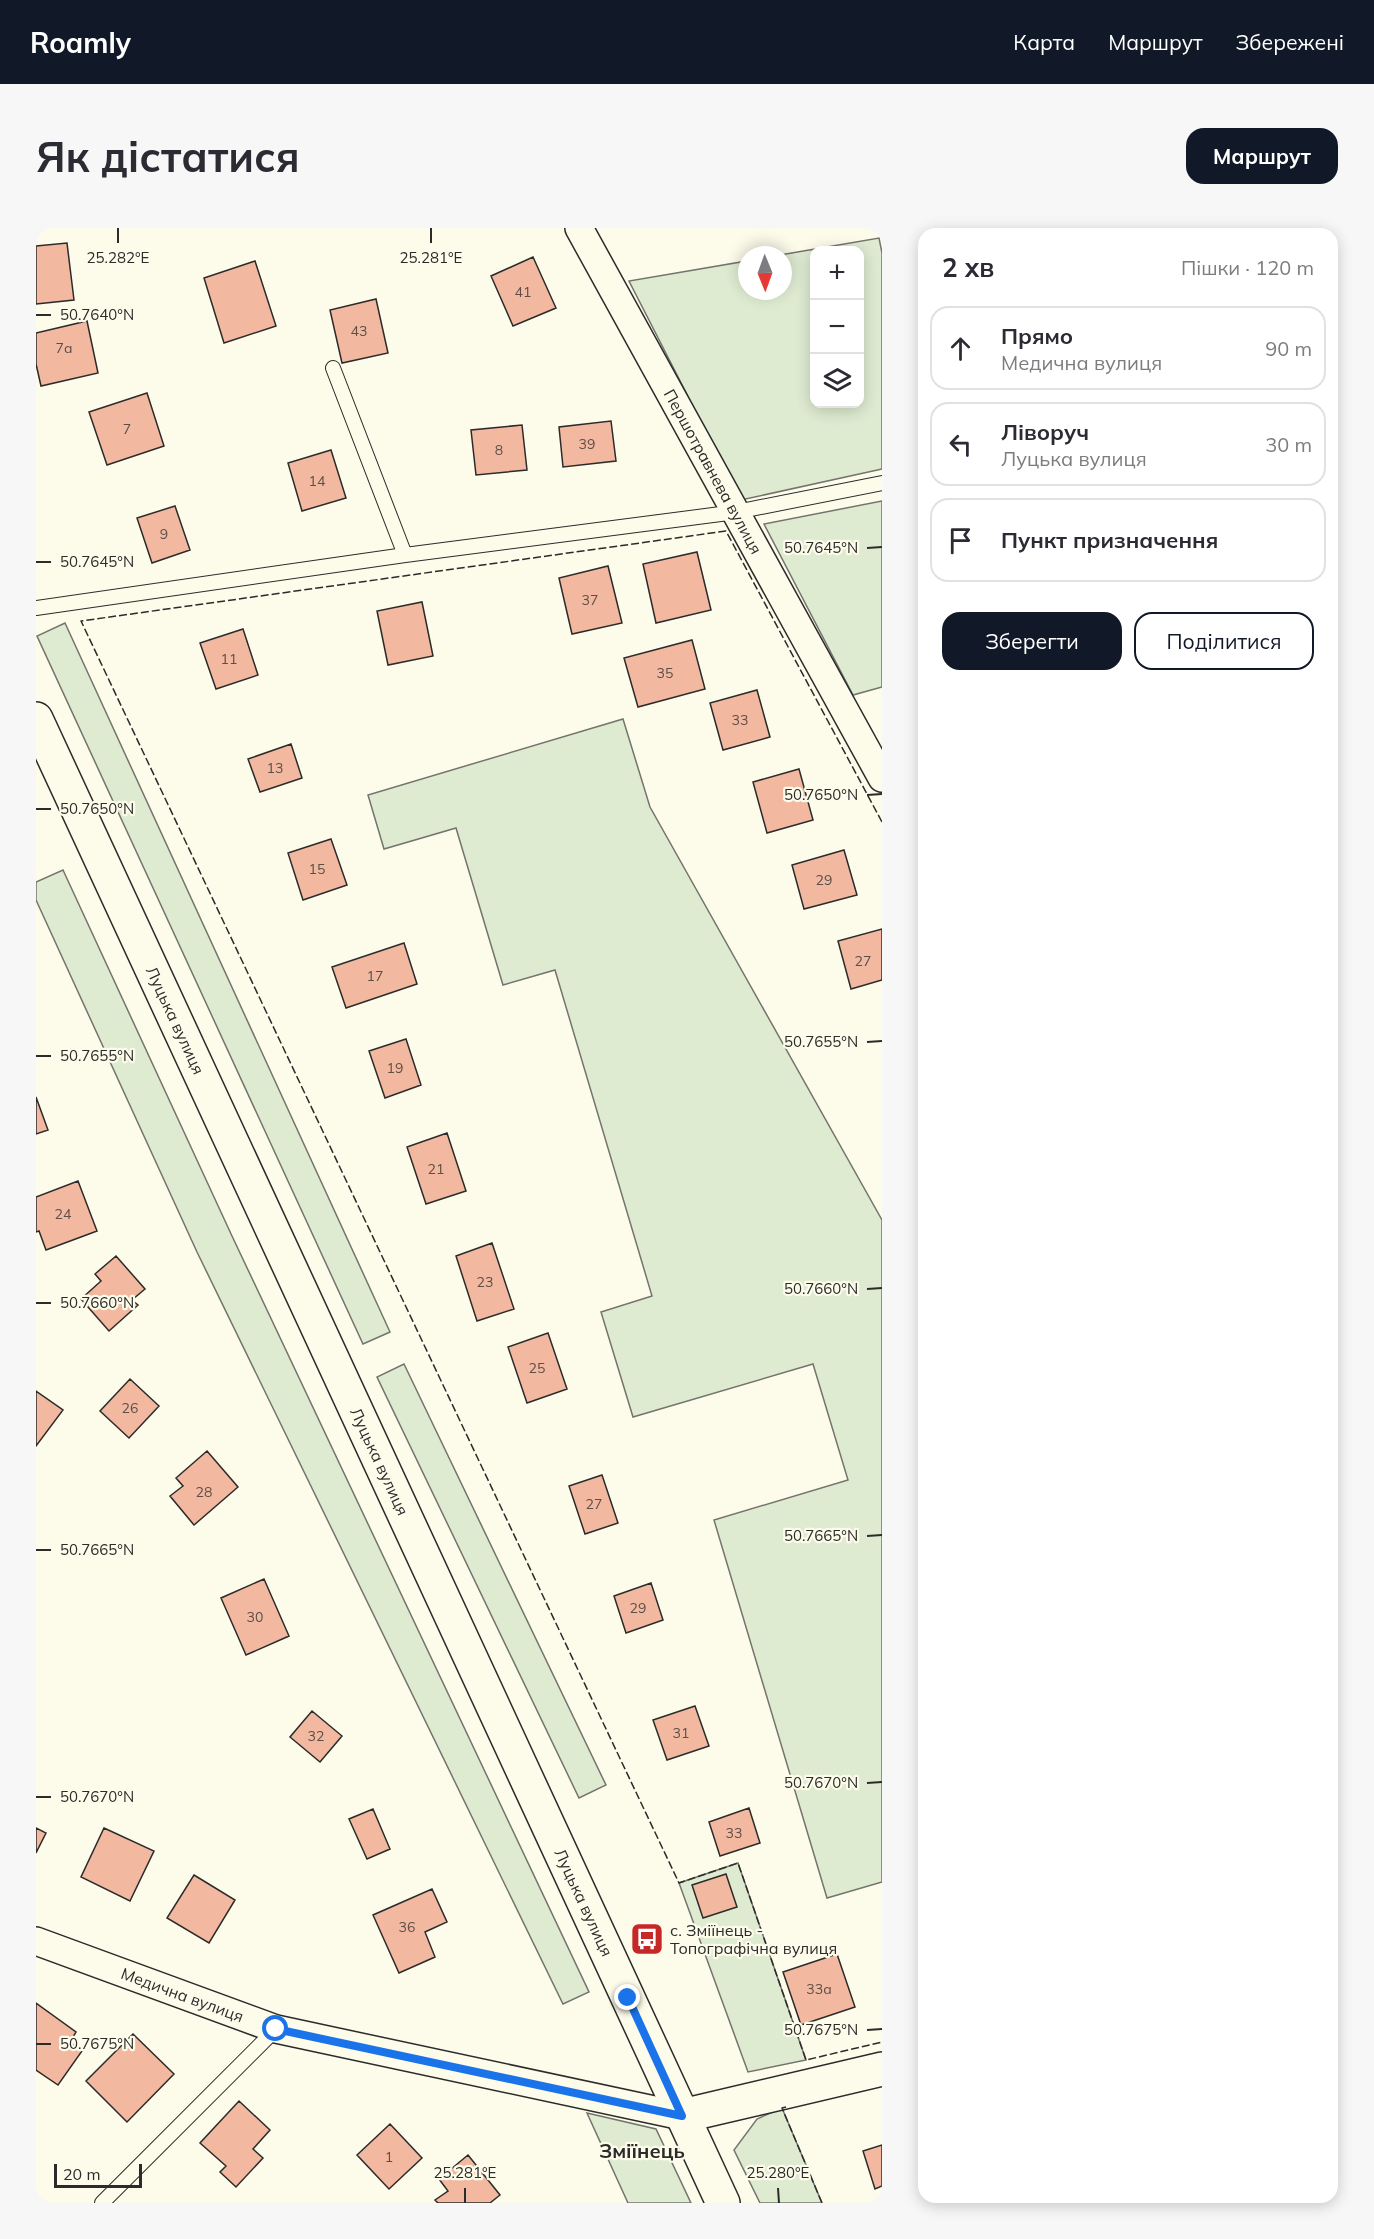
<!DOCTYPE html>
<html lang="uk">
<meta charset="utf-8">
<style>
:root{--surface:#fff;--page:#f7f7f7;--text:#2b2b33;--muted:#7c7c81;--line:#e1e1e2;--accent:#111827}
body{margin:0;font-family:Mulish,sans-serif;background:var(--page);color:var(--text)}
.controls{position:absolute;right:18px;top:18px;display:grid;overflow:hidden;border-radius:12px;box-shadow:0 3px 15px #0003}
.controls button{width:54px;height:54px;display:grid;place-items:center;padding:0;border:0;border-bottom:2px solid var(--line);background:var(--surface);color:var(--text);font:30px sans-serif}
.compass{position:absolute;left:702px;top:18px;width:54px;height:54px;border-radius:50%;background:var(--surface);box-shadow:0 3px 15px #0003;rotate:179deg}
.scale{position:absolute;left:18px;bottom:15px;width:88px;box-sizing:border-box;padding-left:6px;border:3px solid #2b2b2b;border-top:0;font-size:16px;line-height:21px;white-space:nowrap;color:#2b2b2b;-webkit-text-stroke:4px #fdfbea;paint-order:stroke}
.stop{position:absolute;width:18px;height:18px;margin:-14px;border:4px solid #1a73e8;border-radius:50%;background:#fff}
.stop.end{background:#1a73e8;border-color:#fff;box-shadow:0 2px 6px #0008}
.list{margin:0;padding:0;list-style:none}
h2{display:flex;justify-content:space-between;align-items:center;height:78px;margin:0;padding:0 24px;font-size:26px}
h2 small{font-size:20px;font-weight:400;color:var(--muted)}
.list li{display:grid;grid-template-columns:39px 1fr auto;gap:18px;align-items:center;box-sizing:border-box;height:84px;margin:0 12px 12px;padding:0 12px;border:2px solid var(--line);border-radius:18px}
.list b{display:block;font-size:22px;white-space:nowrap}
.list p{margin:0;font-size:20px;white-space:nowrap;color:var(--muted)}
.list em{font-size:20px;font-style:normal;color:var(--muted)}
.actions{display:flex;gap:12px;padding:18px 24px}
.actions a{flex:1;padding:14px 0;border:2px solid var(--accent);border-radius:18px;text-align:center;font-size:21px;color:var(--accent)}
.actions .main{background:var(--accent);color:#fff}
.icon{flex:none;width:33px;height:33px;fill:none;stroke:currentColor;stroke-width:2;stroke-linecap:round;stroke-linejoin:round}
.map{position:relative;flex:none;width:846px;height:1975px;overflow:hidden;border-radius:18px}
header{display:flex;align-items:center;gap:36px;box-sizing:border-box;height:84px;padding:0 30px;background:var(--accent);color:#fff}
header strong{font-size:28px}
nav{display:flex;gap:33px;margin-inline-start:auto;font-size:21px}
.intro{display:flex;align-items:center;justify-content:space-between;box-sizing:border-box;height:144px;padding:0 36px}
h1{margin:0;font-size:42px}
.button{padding:15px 27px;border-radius:18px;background:var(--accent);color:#fff;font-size:21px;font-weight:700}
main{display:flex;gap:36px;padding:0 36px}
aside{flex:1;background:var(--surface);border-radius:18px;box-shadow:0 3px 15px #0003}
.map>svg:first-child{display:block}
.green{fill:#deebd1;stroke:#74746e;stroke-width:1.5;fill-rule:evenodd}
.building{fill:#f2b8a0;stroke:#2b2b2b;stroke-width:1.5}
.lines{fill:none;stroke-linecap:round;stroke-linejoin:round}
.service-casing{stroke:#2b2b2b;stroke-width:16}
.minor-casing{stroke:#2b2b2b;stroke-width:30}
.tertiary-casing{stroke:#2b2b2b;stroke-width:36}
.primary-casing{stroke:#2b2b2b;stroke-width:36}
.service{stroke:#fdfbea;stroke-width:14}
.minor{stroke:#fdfbea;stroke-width:27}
.tertiary{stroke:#fdfbea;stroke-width:33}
.primary{stroke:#fdfbea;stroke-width:33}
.fence{stroke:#2b2b2b;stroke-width:1.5;stroke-dasharray:8 3;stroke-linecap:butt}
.route{stroke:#1a73e8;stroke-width:8}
.ticks{fill:none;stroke:#2b2b2b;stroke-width:2}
.labels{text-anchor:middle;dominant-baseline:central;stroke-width:4.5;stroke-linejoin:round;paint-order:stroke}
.number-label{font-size:14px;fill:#5d4e48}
.street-label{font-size:16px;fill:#2b2b2b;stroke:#fdfbea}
.poi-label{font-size:16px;fill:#2b2b2b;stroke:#fdfbea;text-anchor:start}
.quarter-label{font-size:20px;font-weight:bold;fill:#2b2b2b;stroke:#fdfbea}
.ticks-label{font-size:15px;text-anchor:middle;fill:#2b2b2b;stroke:#fdfbea;stroke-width:4.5;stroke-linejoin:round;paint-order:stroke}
</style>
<header>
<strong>Roamly</strong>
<nav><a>Карта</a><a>Маршрут</a><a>Збережені</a></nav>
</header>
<div class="intro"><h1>Як дістатися</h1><a class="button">Маршрут</a></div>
<main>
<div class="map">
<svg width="846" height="1975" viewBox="0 0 846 1975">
<rect width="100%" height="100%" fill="#fdfbea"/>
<path class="green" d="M 843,10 L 846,25 L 846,241 L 705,272 L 593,53 L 711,33 L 711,63 L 747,63 L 747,27 L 744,27 ZM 778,22 L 824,22 L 824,176 L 778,176 Z
M 846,273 L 846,459 L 817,467 L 728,296 Z
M 29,395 L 354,1104 L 327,1116 L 1,408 Z
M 587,491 L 614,579 L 846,992 L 846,1654 L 791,1670 L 678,1292 L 812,1252 L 777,1136 L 597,1189 L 565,1084 L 616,1068 L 519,742 L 467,757 L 420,600 L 348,621 L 332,567 Z
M 27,642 L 196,1008 L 553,1764 L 527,1776 L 161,1024 L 0,672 L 0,654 Z
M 368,1136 L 570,1557 L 543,1570 L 341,1149 Z
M 702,1635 L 770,1832 L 712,1844 L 643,1655 Z
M 746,1880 L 786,1975 L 724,1975 L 698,1922 L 721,1891 Z
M 551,1885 L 620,1901 L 655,1975 L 592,1975 Z"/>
<path class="building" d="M 31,15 L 38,72 L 0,76 L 0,18 Z
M 497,29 L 520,80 L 477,98 L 455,48 Z
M 219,33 L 240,98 L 188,115 L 168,50 Z
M 340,71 L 352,125 L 306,135 L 294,82 Z
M 51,93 L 62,145 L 5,158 L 0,136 L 0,105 Z
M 111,165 L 128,218 L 71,237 L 53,184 Z
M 575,193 L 580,233 L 527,239 L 523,199 Z
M 486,197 L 491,242 L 440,247 L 435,202 Z
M 295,222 L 310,270 L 266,283 L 252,235 Z
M 139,278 L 154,322 L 116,335 L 101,290 Z
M 661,324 L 675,382 L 620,395 L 607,336 Z
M 572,338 L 586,395 L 536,406 L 523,350 Z
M 386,374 L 397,428 L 352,437 L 341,383 Z
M 207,401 L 222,447 L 180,461 L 164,415 Z
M 656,412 L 669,461 L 602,479 L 588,430 Z
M 721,462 L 734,509 L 687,522 L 674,475 Z
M 255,516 L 266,550 L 224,564 L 212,531 Z
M 763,541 L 777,592 L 731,605 L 717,554 Z
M 295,611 L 311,657 L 267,672 L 252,625 Z
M 808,622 L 821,667 L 768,681 L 756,637 Z
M 846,701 L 846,752 L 815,761 L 802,713 Z
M 368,715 L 381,756 L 310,780 L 296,739 Z
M 370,811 L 385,857 L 349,870 L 333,823 Z
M 0,869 L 12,902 L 0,906 Z
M 411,905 L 430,963 L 390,976 L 371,919 Z
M 42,953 L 61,1003 L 10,1022 L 3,1003 L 0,1004 L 0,969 Z
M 456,1015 L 478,1081 L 441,1093 L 420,1028 Z
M 80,1028 L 109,1061 L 96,1072 L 102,1077 L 73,1103 L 45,1071 L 65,1053 L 59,1046 Z
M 512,1105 L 531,1161 L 491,1175 L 472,1119 Z
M 94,1151 L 123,1178 L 93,1210 L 64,1183 Z
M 0,1163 L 27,1182 L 0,1218 Z
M 171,1223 L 202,1259 L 158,1297 L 134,1268 L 147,1258 L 140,1250 Z
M 566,1247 L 582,1295 L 549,1306 L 533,1258 Z
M 228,1351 L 253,1408 L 210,1427 L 185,1370 Z
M 615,1355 L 627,1392 L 590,1405 L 578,1368 Z
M 659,1478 L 673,1518 L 631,1532 L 617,1492 Z
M 276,1483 L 306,1508 L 284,1534 L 254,1509 Z
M 713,1580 L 724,1615 L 684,1628 L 673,1594 Z
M 337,1581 L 354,1621 L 331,1631 L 313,1591 Z
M 0,1600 L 10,1605 L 0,1625 Z
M 68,1600 L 118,1623 L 94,1673 L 45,1649 Z
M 690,1646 L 701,1679 L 667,1690 L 656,1657 Z
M 158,1647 L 199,1672 L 173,1715 L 131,1690 Z
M 396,1661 L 411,1694 L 389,1704 L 399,1729 L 363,1745 L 337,1687 Z
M 801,1726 L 819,1779 L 765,1797 L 747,1744 Z
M 0,1775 L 40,1804 L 34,1814 L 46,1823 L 22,1857 L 0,1842 Z
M 97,1806 L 138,1846 L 91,1894 L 50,1853 Z
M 203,1873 L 234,1902 L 217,1921 L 227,1930 L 200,1959 L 184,1944 L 190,1938 L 164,1915 Z
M 354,1896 L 386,1930 L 353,1961 L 321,1927 Z
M 846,1917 L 846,1958 L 839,1961 L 827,1923 Z
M 432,1927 L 464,1967 L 454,1975 L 402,1975 L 399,1972 L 412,1963 L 403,1951 Z"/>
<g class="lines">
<g class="service-casing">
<path id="service" d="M 297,140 L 369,327
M 0,380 L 369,327 L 700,284 L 846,255
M 66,1975 L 240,1801"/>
</g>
<g class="minor-casing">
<g id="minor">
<path id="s1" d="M 543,0 L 846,550"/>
<path id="s2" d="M 0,1713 L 240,1801 L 646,1888"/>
</g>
</g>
<g class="tertiary-casing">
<path id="tertiary" d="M 646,1888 L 846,1841"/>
</g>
<g class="primary-casing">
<g id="primary">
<path id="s3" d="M 0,491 L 687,1975"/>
</g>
</g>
<use href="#service" class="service"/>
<use href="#minor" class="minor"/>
<use href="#tertiary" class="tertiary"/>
<use href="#primary" class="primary"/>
<path class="fence" d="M 846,594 L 690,303 L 45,393 L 643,1655 L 702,1635 L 770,1832 L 846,1814
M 750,1879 L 746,1880 L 786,1975"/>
</g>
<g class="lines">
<path class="route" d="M 240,1801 L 646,1888 L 592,1770"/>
</g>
<path class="ticks" d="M 82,0 L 82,15M 395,0 L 395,15M 0,87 L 15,87M 831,320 L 846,319M 0,334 L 15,334M 831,567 L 846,566M 0,581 L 15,581M 831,814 L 846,813M 0,828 L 15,828M 831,1061 L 846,1060M 0,1075 L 15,1075M 831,1308 L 846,1307M 0,1322 L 15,1322M 831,1555 L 846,1554M 0,1569 L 15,1569M 831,1802 L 846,1801M 0,1816 L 15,1816M 429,1960 L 429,1975M 742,1960 L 743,1975"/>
<defs>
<g id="bus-square" transform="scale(1.725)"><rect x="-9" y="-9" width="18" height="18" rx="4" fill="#c62828" stroke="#fdfbea"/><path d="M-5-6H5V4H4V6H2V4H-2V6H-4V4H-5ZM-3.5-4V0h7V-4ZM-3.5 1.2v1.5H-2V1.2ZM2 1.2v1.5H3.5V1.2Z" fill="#fff"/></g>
</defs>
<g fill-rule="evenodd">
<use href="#bus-square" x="611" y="1711"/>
</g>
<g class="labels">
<g class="number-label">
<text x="487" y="64">41</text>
<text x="323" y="103">43</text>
<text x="28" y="120">7а</text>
<text x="91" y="201">7</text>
<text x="551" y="216">39</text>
<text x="463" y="222">8</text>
<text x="281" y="253">14</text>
<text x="128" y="306">9</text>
<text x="554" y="372">37</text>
<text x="193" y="431">11</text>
<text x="629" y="445">35</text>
<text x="704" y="492">33</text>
<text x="239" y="540">13</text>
<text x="281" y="641">15</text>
<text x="788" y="652">29</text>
<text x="827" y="733">27</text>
<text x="339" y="748">17</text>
<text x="359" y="840">19</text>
<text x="400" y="941">21</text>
<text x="27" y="986">24</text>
<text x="449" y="1054">23</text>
<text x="501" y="1140">25</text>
<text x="94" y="1180">26</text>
<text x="168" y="1264">28</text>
<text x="558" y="1276">27</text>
<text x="602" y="1380">29</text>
<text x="219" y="1389">30</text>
<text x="645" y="1505">31</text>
<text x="280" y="1508">32</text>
<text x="698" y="1605">33</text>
<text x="371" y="1699">36</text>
<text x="783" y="1761">33а</text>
<text x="353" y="1929">1</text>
</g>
<g class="street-label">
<text stroke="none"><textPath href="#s1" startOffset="278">Першотравнева вулиця</textPath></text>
<text stroke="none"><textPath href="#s3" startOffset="332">Луцька вулиця</textPath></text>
<text stroke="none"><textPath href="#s3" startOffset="818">Луцька вулиця</textPath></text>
<text stroke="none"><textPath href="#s3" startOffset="1304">Луцька вулиця</textPath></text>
<text stroke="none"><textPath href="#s2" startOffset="156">Медична вулиця</textPath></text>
</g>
<g class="poi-label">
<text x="634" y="1702">с. Зміїнець -<tspan x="634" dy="18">Топографічна вулиця</tspan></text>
</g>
<g class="quarter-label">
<text x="606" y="1922">Зміїнець</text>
</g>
</g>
<g class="ticks-label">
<text x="82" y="35">25.282°E</text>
<text x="395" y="35">25.281°E</text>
<text x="61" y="92">50.7640°N</text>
<text x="785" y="325">50.7645°N</text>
<text x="61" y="339">50.7645°N</text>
<text x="785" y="572">50.7650°N</text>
<text x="61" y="586">50.7650°N</text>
<text x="785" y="819">50.7655°N</text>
<text x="61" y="833">50.7655°N</text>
<text x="785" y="1066">50.7660°N</text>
<text x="61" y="1080">50.7660°N</text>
<text x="785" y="1313">50.7665°N</text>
<text x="61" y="1327">50.7665°N</text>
<text x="785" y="1560">50.7670°N</text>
<text x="61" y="1574">50.7670°N</text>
<text x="785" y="1807">50.7675°N</text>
<text x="61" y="1821">50.7675°N</text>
<text x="429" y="1950">25.281°E</text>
<text x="742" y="1950">25.280°E</text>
</g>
</svg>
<div class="controls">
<button>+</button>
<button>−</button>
<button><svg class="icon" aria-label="layers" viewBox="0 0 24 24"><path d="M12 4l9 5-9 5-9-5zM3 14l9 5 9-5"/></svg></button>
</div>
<svg class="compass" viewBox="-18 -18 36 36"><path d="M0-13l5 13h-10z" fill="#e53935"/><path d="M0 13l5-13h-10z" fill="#7c7c81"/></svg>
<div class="scale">20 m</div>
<div class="stop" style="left:240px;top:1801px"></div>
<div class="stop end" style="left:592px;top:1770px"></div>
</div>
<aside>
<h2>2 хв<small>Пішки · 120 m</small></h2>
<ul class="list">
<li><svg class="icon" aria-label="ahead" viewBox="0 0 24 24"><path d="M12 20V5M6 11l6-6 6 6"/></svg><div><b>Прямо</b><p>Медична вулиця</p></div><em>90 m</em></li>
<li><svg class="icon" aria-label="left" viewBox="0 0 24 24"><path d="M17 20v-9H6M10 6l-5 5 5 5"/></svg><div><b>Ліворуч</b><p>Луцька вулиця</p></div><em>30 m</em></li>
<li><svg class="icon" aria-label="arrive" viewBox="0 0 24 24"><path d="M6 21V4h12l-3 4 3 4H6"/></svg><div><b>Пункт призначення</b></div></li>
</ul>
<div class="actions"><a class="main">Зберегти</a><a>Поділитися</a></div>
</aside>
</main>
